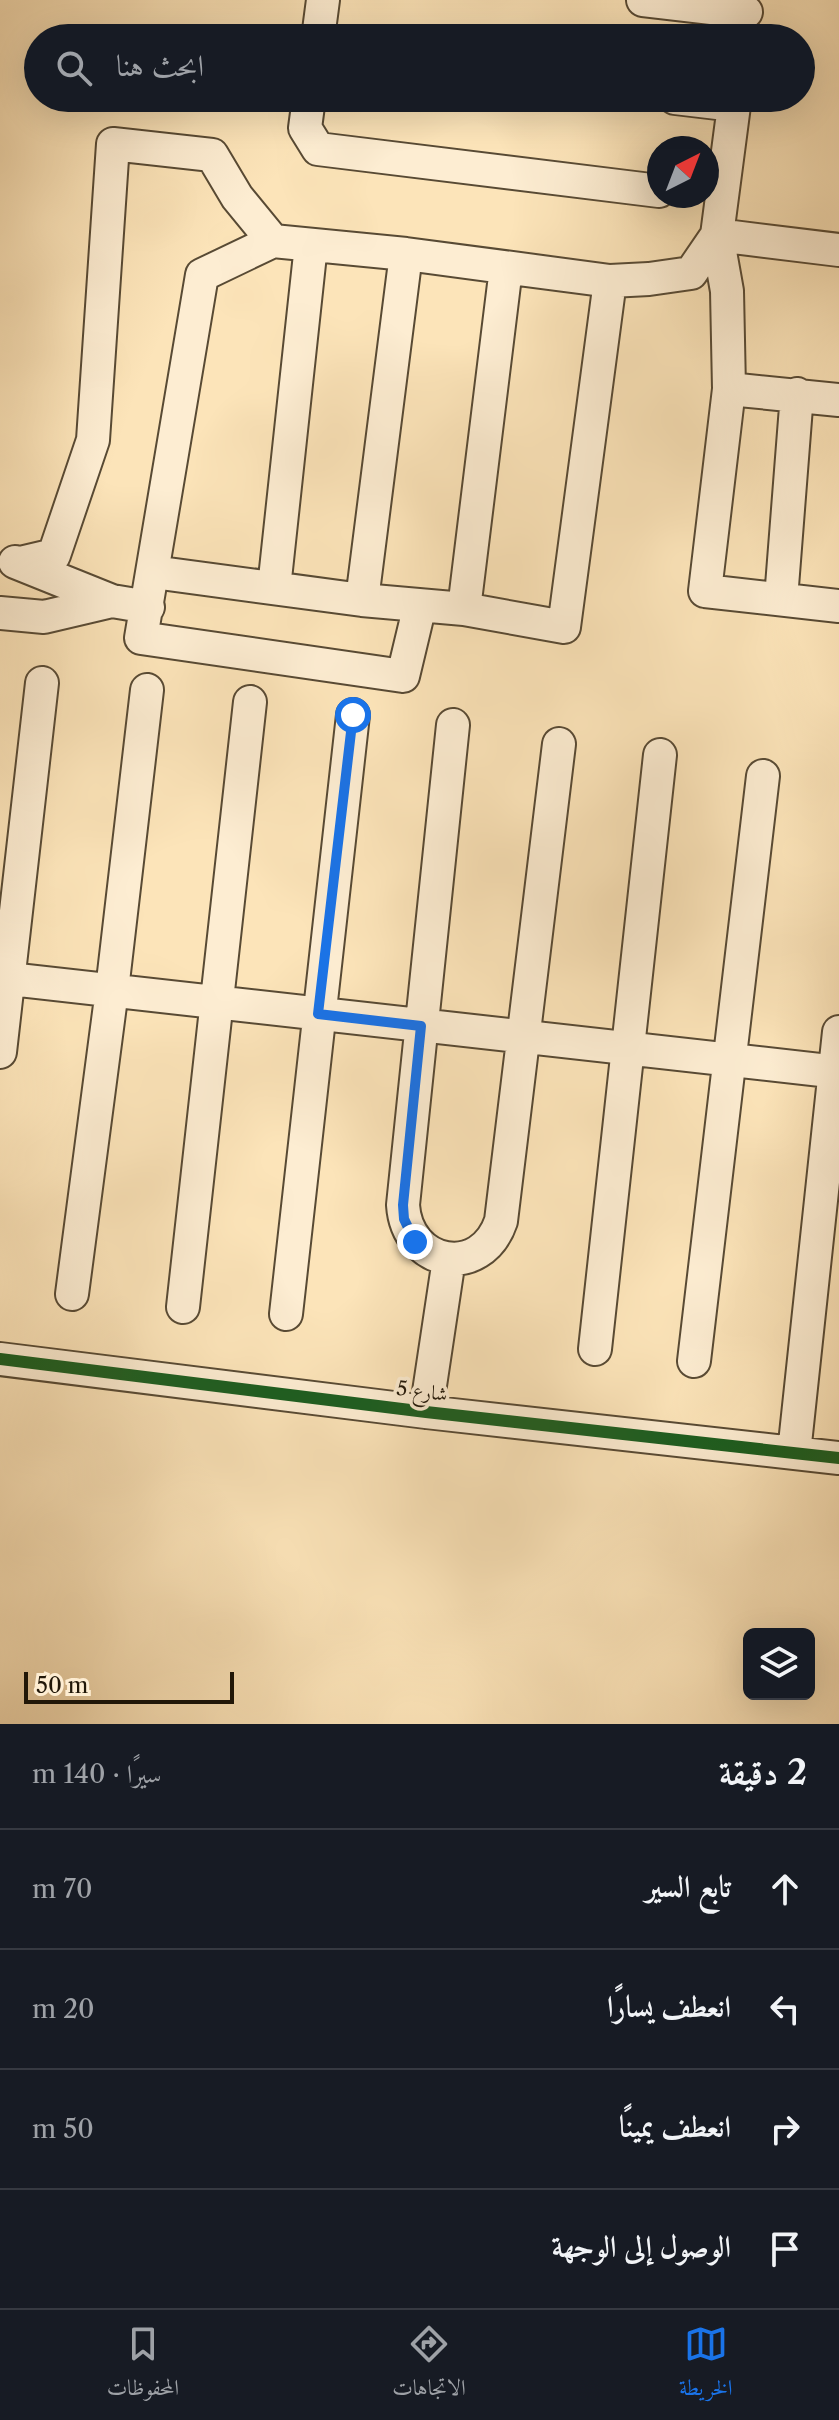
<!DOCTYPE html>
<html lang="ar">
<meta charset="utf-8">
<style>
:root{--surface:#171b24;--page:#20242c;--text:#f1f3f6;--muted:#9ea1a6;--line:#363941;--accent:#1a73e8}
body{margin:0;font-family:"Libre Caslon Text",Amiri,serif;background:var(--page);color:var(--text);direction:rtl}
.controls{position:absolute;right:24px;bottom:24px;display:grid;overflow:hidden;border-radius:12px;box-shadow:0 8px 32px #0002}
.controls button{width:72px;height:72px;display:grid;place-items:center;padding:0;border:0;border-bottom:2px solid var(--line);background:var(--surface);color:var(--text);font:40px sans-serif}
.compass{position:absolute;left:647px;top:136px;width:72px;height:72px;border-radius:50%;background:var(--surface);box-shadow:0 8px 32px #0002;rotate:42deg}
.scale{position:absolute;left:24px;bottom:20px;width:210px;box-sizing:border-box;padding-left:8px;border:4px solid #211708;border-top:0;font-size:22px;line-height:28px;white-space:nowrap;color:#211708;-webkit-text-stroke:6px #fdedd2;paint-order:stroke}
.stop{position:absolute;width:24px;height:24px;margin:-18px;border:6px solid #1a73e8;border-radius:50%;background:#fff}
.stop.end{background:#1a73e8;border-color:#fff;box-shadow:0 2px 8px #0008}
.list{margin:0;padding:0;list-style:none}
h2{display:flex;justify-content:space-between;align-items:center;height:104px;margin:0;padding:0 32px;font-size:34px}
h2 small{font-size:26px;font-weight:400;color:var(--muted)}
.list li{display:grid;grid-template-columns:52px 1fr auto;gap:24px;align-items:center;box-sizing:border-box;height:120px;padding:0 32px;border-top:2px solid var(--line)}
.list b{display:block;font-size:30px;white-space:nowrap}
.list em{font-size:26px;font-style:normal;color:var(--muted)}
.icon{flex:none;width:44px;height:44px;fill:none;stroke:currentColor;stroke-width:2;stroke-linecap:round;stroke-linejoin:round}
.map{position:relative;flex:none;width:839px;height:1724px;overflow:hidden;direction:ltr}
.search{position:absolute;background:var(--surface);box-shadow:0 8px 32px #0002;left:24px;right:24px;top:24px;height:88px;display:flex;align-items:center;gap:20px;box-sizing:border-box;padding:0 28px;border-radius:44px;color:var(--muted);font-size:30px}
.sheet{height:584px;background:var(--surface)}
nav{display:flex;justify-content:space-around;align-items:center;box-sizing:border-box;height:112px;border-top:2px solid var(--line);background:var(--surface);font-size:22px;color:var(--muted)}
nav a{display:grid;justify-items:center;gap:4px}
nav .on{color:var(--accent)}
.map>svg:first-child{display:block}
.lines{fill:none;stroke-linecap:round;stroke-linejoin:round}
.minor-casing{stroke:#584a34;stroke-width:36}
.minor{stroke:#fdedd2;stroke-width:32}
.cycleway-casing{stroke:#fdedd2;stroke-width:17}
.cycleway{stroke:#1b5e20;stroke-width:12}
.route{stroke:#1a73e8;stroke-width:10}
.labels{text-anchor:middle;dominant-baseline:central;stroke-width:7;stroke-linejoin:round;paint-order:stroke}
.street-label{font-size:20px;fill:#211708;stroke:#fdedd2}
</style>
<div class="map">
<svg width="839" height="1724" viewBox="0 0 839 1724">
<rect width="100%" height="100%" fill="#fce4b9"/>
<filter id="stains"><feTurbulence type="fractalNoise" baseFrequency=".0025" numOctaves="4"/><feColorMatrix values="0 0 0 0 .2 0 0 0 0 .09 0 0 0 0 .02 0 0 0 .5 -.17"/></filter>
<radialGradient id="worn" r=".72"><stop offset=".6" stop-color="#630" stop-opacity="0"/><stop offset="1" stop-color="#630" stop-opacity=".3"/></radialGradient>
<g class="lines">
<g class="minor-casing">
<path id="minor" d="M 643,0 L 746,12
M 318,38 L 323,0
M 309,98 L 305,128 L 318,149 L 659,191
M 675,98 L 734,105
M 839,250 L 717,235 L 727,291 L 729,389 L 705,591 L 839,606
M 729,389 L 839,400
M 15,562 L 112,601 L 148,607
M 20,563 L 54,555 L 93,440 L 113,144 L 212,155 L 237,197 L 273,241
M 153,572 L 362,600 L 464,609 L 564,627 L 610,281
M 274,588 L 311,245
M 781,599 L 797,394
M 362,600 L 406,254
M 420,605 L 403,676 L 141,638 L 202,275 L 273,241 L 406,254 L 610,281 L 649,279 L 691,273 L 717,235 L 735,98
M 464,609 L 506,268
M 0,613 L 44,617 L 112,601
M 453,725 L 403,1205 C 407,1266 481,1280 501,1221 L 559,744
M 0,978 L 839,1072
M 0,1052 L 42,683
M 72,1294 L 112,990 L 147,690
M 183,1307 L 250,702
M 286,1314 L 353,715
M 595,1349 L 660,755
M 0,1359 L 426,1412 L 839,1458
M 694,1361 L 763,776
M 426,1412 L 449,1259
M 794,1453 L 839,1032"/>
</g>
<use href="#minor" class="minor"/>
<g class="cycleway-casing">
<path id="cycleway" d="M 0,1359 L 426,1412 L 839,1458"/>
</g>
<use href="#cycleway" class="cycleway"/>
</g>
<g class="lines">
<path class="route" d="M 353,715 L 318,1014 L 421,1026 L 403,1205 L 404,1219 L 415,1242"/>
</g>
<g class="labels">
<g class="street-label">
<text transform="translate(422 1391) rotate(7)">شارع 5</text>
</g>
</g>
<rect width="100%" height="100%" filter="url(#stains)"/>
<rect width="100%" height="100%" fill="url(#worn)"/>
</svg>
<div class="controls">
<button><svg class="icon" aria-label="layers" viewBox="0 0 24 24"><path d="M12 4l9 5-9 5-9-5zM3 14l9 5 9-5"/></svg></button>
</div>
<svg class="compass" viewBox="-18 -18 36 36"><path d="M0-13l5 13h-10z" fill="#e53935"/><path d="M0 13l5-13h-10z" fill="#9ea1a6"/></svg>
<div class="scale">50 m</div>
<div class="stop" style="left:353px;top:715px"></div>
<div class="stop end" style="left:415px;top:1242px"></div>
<div class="search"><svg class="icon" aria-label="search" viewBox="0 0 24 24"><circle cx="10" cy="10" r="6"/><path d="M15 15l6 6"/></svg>ابحث هنا</div>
</div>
<section class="sheet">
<h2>2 دقيقة<small>سيرًا · 140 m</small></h2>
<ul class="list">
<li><svg class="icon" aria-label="ahead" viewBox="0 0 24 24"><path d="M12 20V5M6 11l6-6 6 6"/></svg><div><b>تابع السير</b></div><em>70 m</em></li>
<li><svg class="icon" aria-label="left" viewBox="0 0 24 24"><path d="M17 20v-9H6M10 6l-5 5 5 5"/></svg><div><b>انعطف يسارًا</b></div><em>20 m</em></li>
<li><svg class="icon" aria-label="right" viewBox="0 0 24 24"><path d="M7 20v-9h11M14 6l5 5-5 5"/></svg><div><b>انعطف يمينًا</b></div><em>50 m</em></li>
<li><svg class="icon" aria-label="arrive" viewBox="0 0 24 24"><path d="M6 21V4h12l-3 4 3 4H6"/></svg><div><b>الوصول إلى الوجهة</b></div></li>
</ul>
</section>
<nav>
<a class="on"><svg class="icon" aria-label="map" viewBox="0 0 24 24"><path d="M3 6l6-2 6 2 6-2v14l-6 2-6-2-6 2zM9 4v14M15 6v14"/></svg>الخريطة</a>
<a><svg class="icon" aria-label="directions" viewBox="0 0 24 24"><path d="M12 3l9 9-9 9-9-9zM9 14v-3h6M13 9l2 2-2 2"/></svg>الاتجاهات</a>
<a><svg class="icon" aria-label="saved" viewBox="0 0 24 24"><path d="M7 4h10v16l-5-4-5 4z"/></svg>المحفوظات</a>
</nav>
